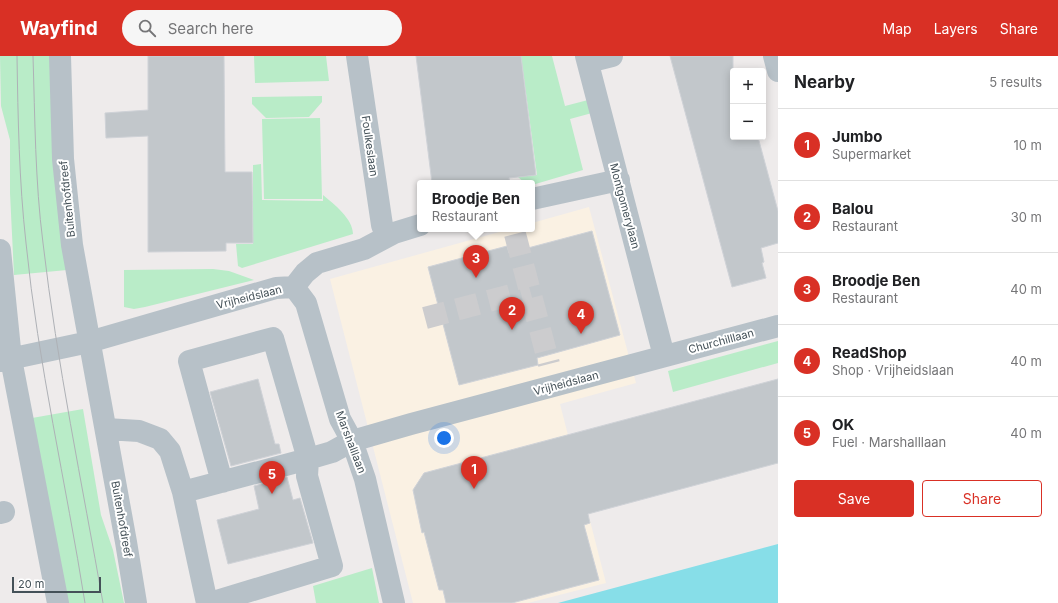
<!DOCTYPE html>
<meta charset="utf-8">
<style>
:root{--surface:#fff;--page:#f6f6f6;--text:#202124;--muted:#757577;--line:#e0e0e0;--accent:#d93025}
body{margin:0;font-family:Inter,sans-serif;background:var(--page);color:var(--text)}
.controls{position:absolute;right:12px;top:12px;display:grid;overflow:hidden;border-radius:4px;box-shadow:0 2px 10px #0003}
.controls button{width:36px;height:36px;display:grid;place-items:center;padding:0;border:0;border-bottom:1px solid var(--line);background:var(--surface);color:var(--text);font:20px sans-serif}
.scale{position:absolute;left:12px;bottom:10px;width:89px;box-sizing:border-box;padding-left:4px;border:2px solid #445158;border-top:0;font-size:11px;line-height:14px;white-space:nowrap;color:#445158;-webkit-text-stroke:3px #fff;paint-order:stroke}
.you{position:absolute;left:444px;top:382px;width:14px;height:14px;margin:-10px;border:3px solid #fff;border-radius:50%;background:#1a73e8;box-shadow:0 0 0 6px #1a73e833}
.badge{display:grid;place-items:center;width:26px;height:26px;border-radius:50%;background:var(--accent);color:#fff;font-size:13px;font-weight:700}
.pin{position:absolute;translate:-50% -33px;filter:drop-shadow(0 1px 2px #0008)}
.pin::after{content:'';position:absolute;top:21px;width:14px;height:12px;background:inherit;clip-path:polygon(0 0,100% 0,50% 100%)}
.popup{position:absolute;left:417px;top:124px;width:118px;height:52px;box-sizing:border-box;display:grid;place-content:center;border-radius:4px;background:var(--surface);filter:drop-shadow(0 1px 3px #0005);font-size:13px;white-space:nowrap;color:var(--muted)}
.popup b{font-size:15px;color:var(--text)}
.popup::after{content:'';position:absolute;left:50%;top:100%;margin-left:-8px;border:8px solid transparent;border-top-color:var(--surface)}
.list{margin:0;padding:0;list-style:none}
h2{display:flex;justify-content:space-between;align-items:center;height:52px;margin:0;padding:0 16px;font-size:17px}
h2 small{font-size:13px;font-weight:400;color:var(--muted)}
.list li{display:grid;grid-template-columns:26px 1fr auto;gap:12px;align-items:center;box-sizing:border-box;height:72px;padding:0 16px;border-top:1px solid var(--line)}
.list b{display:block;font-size:15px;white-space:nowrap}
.list p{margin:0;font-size:13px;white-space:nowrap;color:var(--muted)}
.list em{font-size:13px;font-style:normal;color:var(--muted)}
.actions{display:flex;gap:8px;padding:12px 16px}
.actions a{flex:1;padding:9px 0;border:1px solid var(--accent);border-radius:4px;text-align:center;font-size:14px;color:var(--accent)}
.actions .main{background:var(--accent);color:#fff}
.icon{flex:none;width:22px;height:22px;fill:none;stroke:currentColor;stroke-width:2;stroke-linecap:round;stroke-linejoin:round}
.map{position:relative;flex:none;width:778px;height:547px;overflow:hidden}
header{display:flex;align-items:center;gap:24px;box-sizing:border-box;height:56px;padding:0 20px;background:var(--accent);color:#fff}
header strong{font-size:19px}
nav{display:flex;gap:22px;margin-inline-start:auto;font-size:14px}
.search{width:280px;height:36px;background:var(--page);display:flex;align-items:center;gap:10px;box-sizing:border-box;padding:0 14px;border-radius:22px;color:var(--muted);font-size:15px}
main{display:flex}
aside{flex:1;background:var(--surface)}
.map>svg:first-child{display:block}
.commercial{fill:#faf1e3}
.green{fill:#b9ecc8}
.water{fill:#87dee8}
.building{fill:#c2c7cb;stroke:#cfd2d7}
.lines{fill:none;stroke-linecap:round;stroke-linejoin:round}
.minor-tunnel{stroke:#ccccce;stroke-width:22;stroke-dasharray:22 11;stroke-linecap:butt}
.minor{stroke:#b7c1c8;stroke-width:22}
.tram{stroke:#aeb1b6;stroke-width:1}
.labels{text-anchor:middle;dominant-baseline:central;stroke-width:4;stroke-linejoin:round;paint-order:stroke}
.street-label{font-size:11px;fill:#445158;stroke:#fff}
</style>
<header>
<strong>Wayfind</strong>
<div class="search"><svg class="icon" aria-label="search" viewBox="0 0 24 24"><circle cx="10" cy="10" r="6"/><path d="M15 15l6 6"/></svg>Search here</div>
<nav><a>Map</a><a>Layers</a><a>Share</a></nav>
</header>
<main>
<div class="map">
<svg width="778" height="547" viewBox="0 0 778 547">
<rect width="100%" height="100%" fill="#eeebeb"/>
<path class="commercial" d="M 589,151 L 636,327 L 560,348 L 606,527 L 528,547 L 413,547 L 330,223 L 510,173 L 532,173 L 532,167 Z"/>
<path class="green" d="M 0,0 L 53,0 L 67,214 L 14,219 L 10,137 L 10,84 L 1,50 Z
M 254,0 L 326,0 L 329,25 L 255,27 Z
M 521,0 L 552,0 L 565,50 L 588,44 L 592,57 L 570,63 L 583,114 L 532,129 L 532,127 L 525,127 L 518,121 L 537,119 Z
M 322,40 L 322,46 L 309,61 L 266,62 L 252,48 L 252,41 Z
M 320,62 L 322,143 L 264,143 L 262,63 Z
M 261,108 L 262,144 L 323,145 L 323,139 C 334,148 353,163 353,178 L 242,212 L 238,210 L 236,188 L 253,188 L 253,172 L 234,145 L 253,145 L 253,109 Z
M 213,213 L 229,215 L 254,224 L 145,251 L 134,253 L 124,251 L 124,214 Z
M 778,285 L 778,307 L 673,336 L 668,315 Z
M 83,353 L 101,459 L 113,494 L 124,547 L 67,547 L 32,362 Z
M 372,512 L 379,547 L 316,547 L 313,530 Z"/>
<path class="water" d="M 778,488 L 778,547 L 558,547 Z"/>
<path class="building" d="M 148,0 L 224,0 L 225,116 L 252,116 L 253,187 L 226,187 L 226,195 L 148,196 L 148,80 L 106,82 L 105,57 L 148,54 Z
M 416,0 L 521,0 L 536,119 L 509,122 L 510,127 L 432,127 Z
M 670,0 L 733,0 L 733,81 L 758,81 L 778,155 L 778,187 L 761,192 L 764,206 L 762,207 L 766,222 L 732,231 Z
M 592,175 L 620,279 L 537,302 L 538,309 L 459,329 L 428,211 L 507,190 L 509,197 Z
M 258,323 L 275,388 L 279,388 L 281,397 L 231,410 L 210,336 Z
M 778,323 L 778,407 L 588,458 L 590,467 L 584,469 L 599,524 L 512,547 L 446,547 L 443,534 L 439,534 L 424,476 L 422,477 L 413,434 L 424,417 Z
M 287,421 L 293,444 L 300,442 L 313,487 L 228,508 L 217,464 L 259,453 L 254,430 Z"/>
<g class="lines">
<path class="minor-tunnel" d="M 515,178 L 549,308
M 425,262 L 530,234"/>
<path class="minor" d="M 60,0 L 63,103 L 72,189 L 126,486 L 136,547
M 357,0 L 382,169 L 386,180
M 586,0 L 664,300
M 774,0 L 778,15
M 588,6 L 612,0
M 532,143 L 619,124
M 0,194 L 11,303 L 58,547
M 294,231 L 306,247 L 340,363 L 352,385 L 365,423 L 394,547
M 0,305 L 89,286 L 276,232 L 294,231 L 305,217 L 317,207 L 364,193 L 394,177 L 420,169
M 106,373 L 139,375 L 160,383 L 170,395 L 183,436 L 207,547
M 183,436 L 308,403 L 332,396 L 352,385 L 411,368 L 778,270
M 0,457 L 4,456
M 210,547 L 332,510 L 307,420 L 308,403 L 273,282 L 189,305 L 222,426"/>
<path class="tram" d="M 17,0 C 18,62 19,125 26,187 C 38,308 66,427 85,547
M 33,0 C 35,62 35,125 43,187 C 57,308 82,427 103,547"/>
</g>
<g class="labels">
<g class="street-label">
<text transform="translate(370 90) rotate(82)">Foulkeslaan</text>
<text transform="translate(67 143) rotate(-96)">Buitenhofdreef</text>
<text transform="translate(625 150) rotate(75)">Montgomerylaan</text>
<text transform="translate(249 241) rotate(-14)">Vrijheidslaan</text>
<text transform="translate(721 285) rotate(-15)">Churchilllaan</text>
<text transform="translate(566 327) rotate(-15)">Vrijheidslaan</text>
<text transform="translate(351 386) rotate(69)">Marshalllaan</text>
<text transform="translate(122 463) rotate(80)">Buitenhofdreef</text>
</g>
</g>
</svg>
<div class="controls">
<button>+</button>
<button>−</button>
</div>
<div class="scale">20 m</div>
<div class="you"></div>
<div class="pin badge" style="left:474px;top:433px">1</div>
<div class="pin badge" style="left:512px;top:274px">2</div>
<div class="pin badge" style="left:476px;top:222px">3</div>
<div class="popup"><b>Broodje Ben</b>Restaurant</div>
<div class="pin badge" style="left:581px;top:278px">4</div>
<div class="pin badge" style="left:272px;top:438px">5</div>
</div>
<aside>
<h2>Nearby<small>5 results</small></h2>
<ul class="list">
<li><span class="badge">1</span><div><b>Jumbo</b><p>Supermarket</p></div><em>10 m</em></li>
<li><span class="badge">2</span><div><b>Balou</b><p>Restaurant</p></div><em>30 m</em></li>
<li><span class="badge">3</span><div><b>Broodje Ben</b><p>Restaurant</p></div><em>40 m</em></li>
<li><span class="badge">4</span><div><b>ReadShop</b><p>Shop · Vrijheidslaan</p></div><em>40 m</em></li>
<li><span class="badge">5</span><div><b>OK</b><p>Fuel · Marshalllaan</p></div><em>40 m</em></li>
</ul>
<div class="actions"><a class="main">Save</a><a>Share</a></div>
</aside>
</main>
